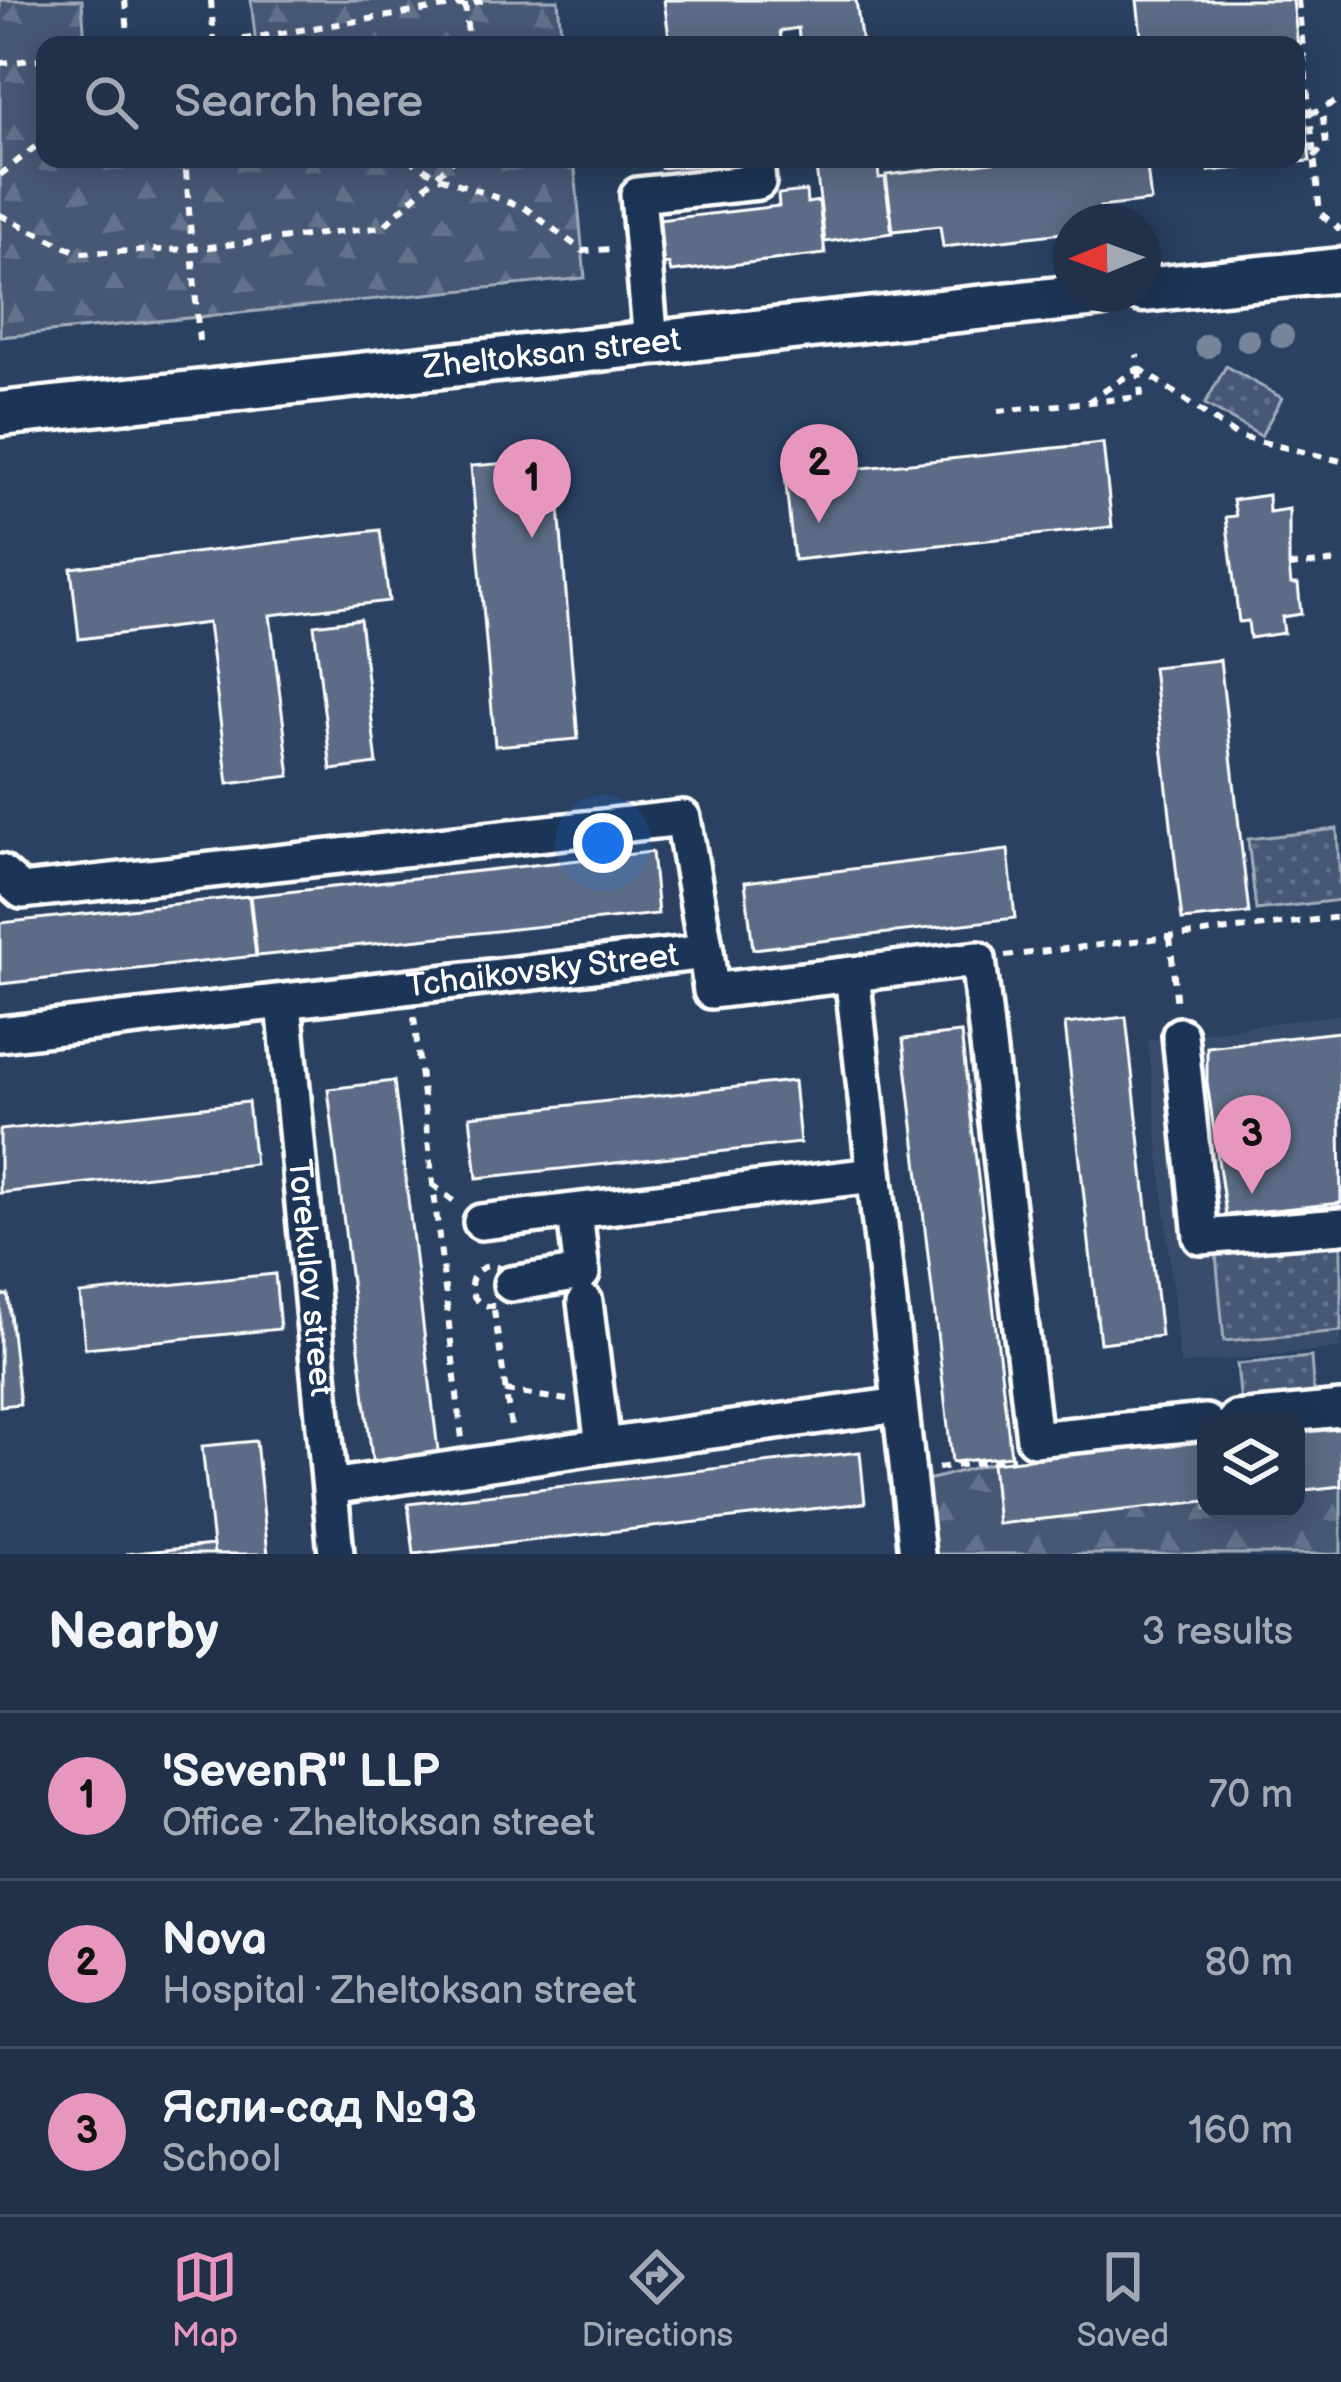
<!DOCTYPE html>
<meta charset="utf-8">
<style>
:root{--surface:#203149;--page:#283950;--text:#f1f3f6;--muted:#a2a9b4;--line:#3d4c61;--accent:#e797bd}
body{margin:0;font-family:"Balsamiq Sans",sans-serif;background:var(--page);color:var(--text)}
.controls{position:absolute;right:36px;bottom:36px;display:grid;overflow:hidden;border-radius:24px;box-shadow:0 6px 30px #0003}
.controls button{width:108px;height:108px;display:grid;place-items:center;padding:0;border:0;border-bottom:3px solid var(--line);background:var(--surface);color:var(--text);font:60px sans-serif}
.compass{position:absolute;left:1053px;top:204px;width:108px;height:108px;border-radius:50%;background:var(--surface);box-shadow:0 6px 30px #0003;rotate:269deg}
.you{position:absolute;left:603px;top:843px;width:42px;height:42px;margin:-30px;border:9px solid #fff;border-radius:50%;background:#1a73e8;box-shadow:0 0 0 18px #1a73e833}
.badge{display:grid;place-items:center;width:78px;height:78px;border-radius:50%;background:var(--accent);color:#111;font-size:39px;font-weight:700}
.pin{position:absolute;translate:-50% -99px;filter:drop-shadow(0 3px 6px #0008)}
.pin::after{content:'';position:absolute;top:63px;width:42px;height:36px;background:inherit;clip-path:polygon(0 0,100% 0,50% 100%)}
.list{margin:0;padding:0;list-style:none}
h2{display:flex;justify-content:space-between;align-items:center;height:156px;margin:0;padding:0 48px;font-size:51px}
h2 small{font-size:39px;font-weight:400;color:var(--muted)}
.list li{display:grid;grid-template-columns:78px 1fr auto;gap:36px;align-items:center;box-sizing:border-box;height:168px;padding:0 48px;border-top:3px solid var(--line)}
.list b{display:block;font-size:45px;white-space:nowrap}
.list p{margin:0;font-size:39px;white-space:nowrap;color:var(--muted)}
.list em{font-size:39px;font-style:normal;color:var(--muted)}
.icon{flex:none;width:66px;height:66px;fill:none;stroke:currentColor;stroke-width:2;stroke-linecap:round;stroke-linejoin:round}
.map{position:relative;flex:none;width:1341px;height:1554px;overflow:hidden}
.search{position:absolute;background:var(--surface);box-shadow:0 6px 30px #0003;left:36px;right:36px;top:36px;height:132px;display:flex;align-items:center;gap:30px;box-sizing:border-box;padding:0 42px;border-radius:24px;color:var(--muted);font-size:45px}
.sheet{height:660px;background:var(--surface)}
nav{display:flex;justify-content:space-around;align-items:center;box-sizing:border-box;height:168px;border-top:3px solid var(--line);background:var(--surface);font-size:33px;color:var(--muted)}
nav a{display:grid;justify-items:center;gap:6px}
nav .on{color:var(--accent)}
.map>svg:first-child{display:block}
.built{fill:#394e6c}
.grass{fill:url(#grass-dots);stroke:#a2acba;stroke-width:3}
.forest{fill:url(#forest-firs);stroke:#a2acba;stroke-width:3}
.building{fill:#5b6c86;stroke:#fff;stroke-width:3}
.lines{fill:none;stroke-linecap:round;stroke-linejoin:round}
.minor-casing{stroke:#fff;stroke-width:42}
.major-casing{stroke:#fff;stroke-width:51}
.path{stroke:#fff;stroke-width:6;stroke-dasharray:9 9;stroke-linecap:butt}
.minor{stroke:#1d3557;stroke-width:33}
.major{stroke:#1d3557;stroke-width:42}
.tree{fill:#76859a}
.labels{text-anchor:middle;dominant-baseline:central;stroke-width:10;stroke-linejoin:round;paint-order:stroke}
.street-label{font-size:33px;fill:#fff;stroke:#1d3557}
</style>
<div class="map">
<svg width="1341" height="1554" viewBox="0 0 1341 1554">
<defs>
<pattern id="grass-dots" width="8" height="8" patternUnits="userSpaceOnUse" patternTransform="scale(3)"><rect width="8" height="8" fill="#465975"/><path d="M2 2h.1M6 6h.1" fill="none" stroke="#62728a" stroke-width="1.8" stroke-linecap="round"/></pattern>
<pattern id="forest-firs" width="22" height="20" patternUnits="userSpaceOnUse" patternTransform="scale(3)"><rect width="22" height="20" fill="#465975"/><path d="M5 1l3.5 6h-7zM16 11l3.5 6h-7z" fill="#62728a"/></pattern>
</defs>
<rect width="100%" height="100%" fill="#2a4161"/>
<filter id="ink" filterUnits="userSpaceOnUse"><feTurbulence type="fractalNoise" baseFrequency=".00833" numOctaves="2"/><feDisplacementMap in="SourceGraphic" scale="24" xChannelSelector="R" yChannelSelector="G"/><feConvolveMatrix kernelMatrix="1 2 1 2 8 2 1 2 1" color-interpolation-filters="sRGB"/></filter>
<g filter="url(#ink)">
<path class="built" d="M 1341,1014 L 1341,1348 L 1180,1365 L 1148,1040 Z"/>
<path class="grass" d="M 1226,366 L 1282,398 L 1261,436 L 1205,404 Z
M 1337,829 L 1341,900 L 1256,910 L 1248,839 Z
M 1341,1243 L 1341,1331 L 1224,1341 L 1216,1254 Z
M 1311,1357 L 1314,1398 L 1241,1405 L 1237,1364 Z"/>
<path class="forest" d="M 0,0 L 82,0 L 85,45 L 45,45 L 45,159 L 574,159 L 585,278 L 0,337 Z
M 251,0 L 558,0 L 562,45 L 256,45 Z
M 992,1463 L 998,1523 L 1206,1501 L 1206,1509 L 1296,1509 L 1296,1491 L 1341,1486 L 1341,1554 L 933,1554 L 928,1480 Z"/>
<path class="building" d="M 664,0 L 856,0 L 862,45 L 800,45 L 798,28 L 780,31 L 782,45 L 670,45 Z
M 1137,0 L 1293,0 L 1310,161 L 1209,171 L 1208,159 L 1296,159 L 1296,45 L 1142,45 Z
M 660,159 L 721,159 L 721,164 L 661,168 Z
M 815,159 L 877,159 L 879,178 L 885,177 L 892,233 L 825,242 Z
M 1017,159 L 1146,159 L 1151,201 L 1100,207 L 1102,222 L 1071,222 L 1071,232 L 943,247 L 940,226 L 893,231 L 886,175 Z
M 806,191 L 807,203 L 819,201 L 825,254 L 671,272 L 669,264 L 654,266 L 649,221 L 779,206 L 778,194 Z
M 1103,443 L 1112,527 L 794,560 L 785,476 Z
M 555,459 L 578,739 L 495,746 L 471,466 Z
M 1268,495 L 1269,512 L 1289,509 L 1289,566 L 1291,584 L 1298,584 L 1301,614 L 1282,617 L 1284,633 L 1250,638 L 1248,621 L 1239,622 L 1226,517 L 1236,516 L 1233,500 Z
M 380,530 L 389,601 L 270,615 L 290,776 L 228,784 L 208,623 L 79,639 L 71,568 Z
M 360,619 L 377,764 L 331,770 L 314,625 Z
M 1220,660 L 1249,913 L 1182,920 L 1153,667 Z
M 1008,850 L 1015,918 L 753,949 L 745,882 Z
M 652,852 L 658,914 L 257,956 L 250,896 Z
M 249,896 L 256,956 L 0,984 L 0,923 Z
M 1126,1017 L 1161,1336 L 1100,1343 L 1065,1024 Z
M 1339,1032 L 1341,1203 L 1226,1215 L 1207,1082 L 1207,1047 Z
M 961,1033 L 1011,1456 L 952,1462 L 903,1039 Z
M 394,1081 L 439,1459 L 373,1467 L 328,1089 Z
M 794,1081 L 800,1143 L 477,1178 L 470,1116 Z
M 248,1102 L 255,1164 L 0,1193 L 0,1130 Z
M 275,1274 L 280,1329 L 85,1348 L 80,1294 Z
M 8,1295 L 20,1404 L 0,1406 L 0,1296 Z
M 1341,1425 L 1341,1486 L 1296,1491 L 1296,1429 Z
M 1206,1440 L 1206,1501 L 998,1524 L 992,1463 Z
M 256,1441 L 268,1554 L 214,1554 L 202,1446 Z
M 860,1452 L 865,1503 L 414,1554 L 408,1504 Z
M 213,1545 L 214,1554 L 126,1554 Z"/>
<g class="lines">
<g class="minor-casing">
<g id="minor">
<path d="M 651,343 L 638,195 L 758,182 L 756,159"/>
<path d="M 0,872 L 22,891 L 683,818 L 706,952"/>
<path d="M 852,974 L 917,1554"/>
<path id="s1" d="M 284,1003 L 336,1554"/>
<path id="s2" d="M 0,1034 L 706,952 L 711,991 L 978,959 L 1034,1439 L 1206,1422"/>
<path d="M 1180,1035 L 1201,1237 L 1341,1226"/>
<path d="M 481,1222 L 874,1175"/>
<path d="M 511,1284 L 582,1273 L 575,1213"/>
<path d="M 585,1302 L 603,1446 L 900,1405"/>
<path d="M 1236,1419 L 1341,1409"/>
<path d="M 331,1487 L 603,1446"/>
</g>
</g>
<g class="major-casing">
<g id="major">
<path d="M 1143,290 L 1341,270"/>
<path id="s3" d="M 0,414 L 1105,294"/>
</g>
</g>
<path class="path" d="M 125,0 L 129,45
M 211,0 L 214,44
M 1298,0 L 1320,213 L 1341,230
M 465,4 L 469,45
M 207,45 L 489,0
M 0,63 L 45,59
M 1310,114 L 1337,101
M 1314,157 L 1326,144 L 1322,109
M 408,159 L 437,176 L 525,208 L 583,251 L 612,249
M 0,175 L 45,139
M 0,215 L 79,253 L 192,249 L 185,159
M 199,341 L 192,249 L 383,227 L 454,159
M 1139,368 L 1237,436 L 1341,461
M 1088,402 L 1139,368 L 1137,355
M 998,411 L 1141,397 L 1139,368
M 1289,566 L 1341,561
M 1170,937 L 1177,1007
M 1005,956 L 1341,917
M 414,1017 L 462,1439
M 432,1184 L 459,1205
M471 1286a20 20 0 1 1 40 0a20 20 0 1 1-40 0Z
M 494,1310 L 511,1427
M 505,1391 L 567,1400
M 938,1468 L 1014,1458"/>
<use href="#minor" class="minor"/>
<use href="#major" class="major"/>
</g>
<g class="tree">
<circle cx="1282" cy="336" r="12"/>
<circle cx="1248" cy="340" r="12"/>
<circle cx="1207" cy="346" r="12"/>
</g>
</g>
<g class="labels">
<g class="street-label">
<text stroke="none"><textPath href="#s3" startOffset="555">Zheltoksan street</textPath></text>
<text stroke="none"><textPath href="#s2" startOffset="546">Tchaikovsky Street</textPath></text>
<text stroke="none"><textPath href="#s1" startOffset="276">Torekulov street</textPath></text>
</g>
</g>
</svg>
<div class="controls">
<button><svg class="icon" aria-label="layers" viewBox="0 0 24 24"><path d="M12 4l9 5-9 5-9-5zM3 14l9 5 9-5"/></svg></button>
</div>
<svg class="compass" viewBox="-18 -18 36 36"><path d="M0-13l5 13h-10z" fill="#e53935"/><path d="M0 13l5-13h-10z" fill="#a2a9b4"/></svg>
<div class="you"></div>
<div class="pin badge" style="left:532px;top:538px">1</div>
<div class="pin badge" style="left:819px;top:523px">2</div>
<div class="pin badge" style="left:1252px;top:1194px">3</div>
<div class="search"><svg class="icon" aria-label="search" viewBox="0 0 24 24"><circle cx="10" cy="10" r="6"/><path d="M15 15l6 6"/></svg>Search here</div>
</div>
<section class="sheet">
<h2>Nearby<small>3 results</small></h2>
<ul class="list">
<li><span class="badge">1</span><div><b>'SevenR&quot; LLP</b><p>Office · Zheltoksan street</p></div><em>70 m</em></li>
<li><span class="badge">2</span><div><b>Nova</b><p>Hospital · Zheltoksan street</p></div><em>80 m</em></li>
<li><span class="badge">3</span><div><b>Ясли-сад №93</b><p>School</p></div><em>160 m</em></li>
</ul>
</section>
<nav>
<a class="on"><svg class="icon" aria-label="map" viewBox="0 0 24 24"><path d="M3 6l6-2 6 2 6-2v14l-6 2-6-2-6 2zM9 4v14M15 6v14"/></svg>Map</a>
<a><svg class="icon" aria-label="directions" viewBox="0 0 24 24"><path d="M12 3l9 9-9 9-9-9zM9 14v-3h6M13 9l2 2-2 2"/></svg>Directions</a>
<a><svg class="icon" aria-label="saved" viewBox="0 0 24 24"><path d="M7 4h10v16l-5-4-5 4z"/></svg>Saved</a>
</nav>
